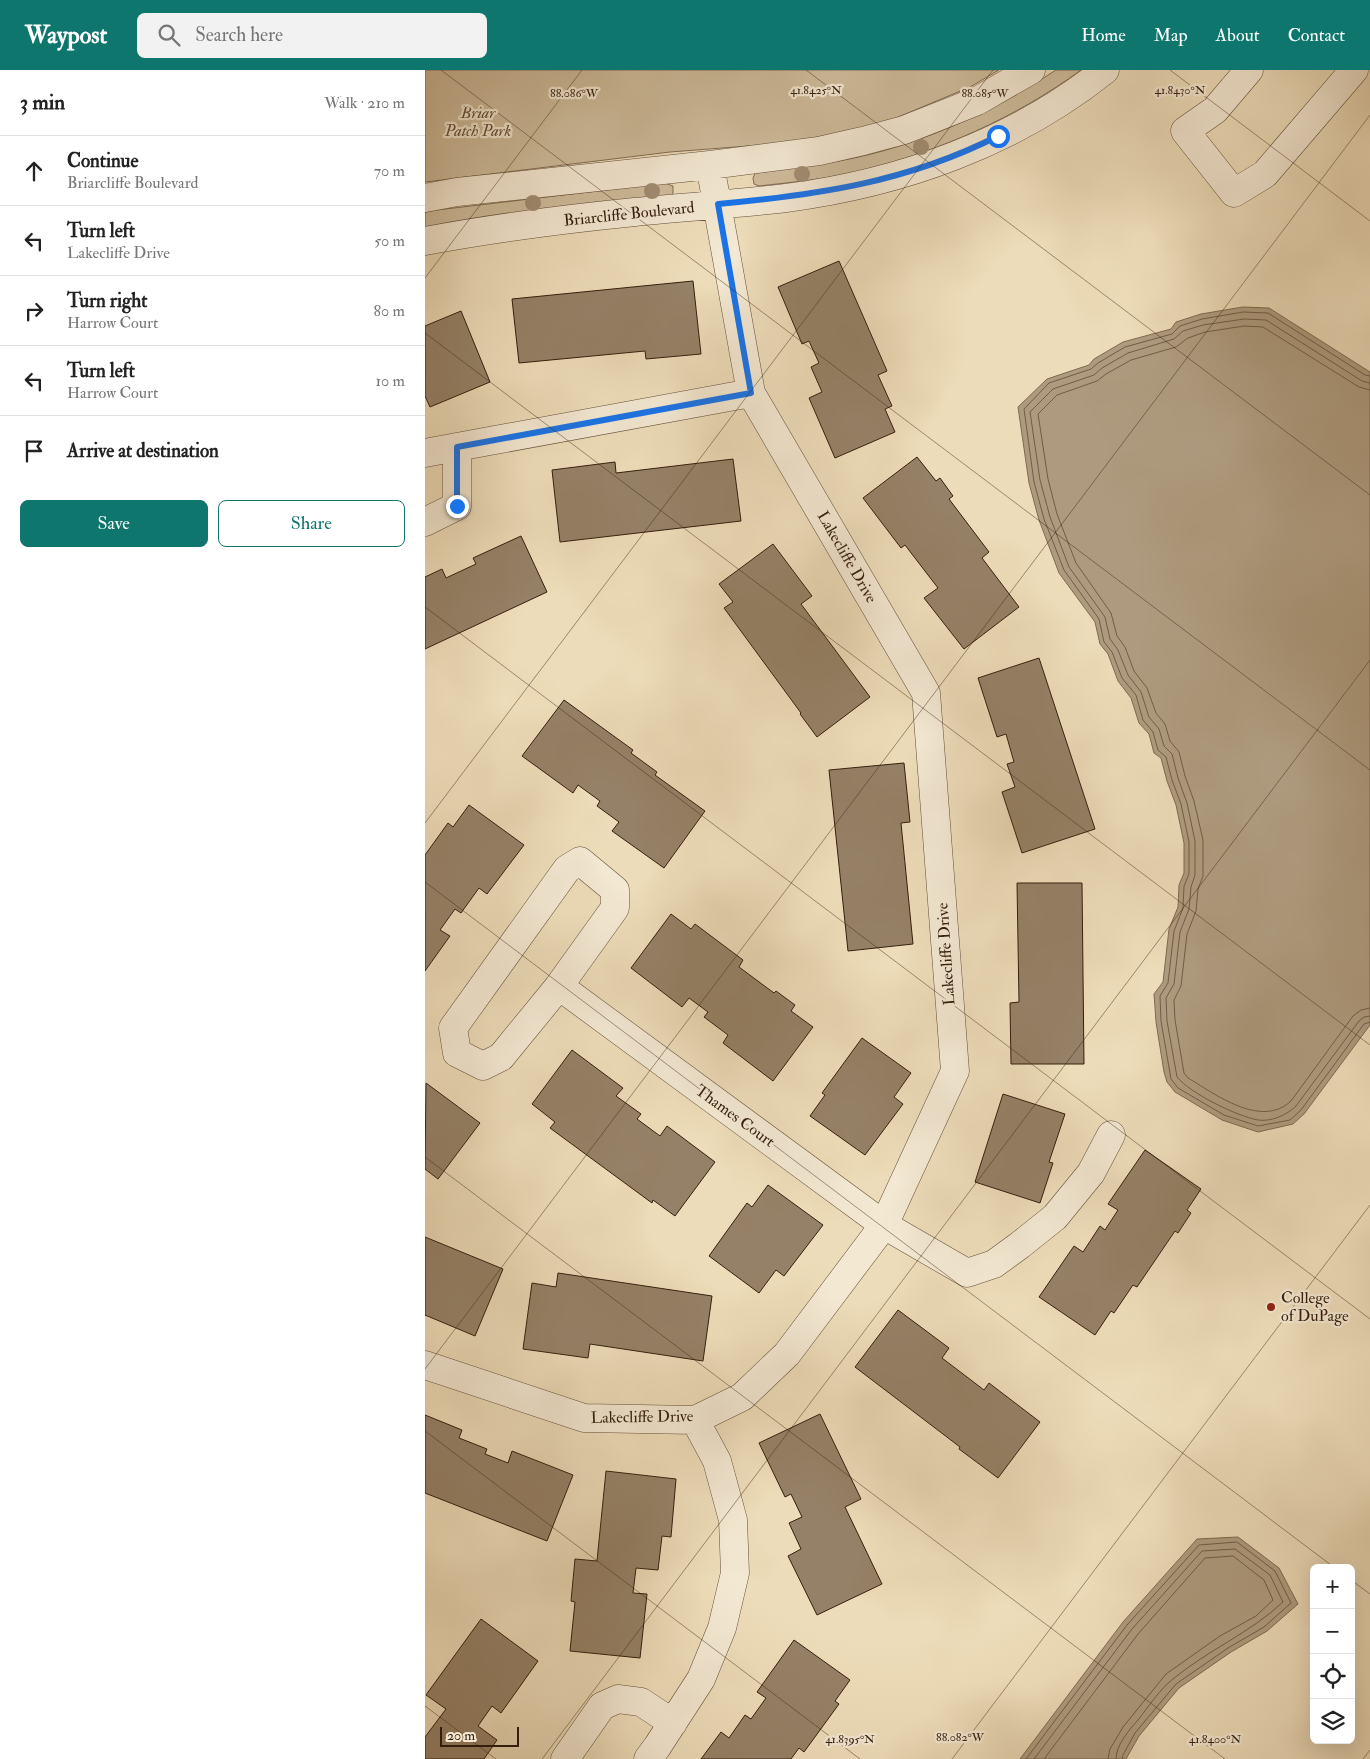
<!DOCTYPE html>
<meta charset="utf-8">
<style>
:root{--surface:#fff;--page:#f2f2f2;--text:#222;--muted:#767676;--line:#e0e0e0;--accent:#0f766e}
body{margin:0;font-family:"IM FELL Double Pica",serif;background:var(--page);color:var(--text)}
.controls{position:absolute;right:15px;bottom:15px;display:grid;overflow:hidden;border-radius:8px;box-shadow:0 5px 20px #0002}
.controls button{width:45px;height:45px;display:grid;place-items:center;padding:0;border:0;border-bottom:1px solid var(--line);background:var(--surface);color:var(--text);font:25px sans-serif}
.scale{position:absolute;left:15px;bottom:12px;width:79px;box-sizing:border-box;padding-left:5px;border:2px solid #351e0e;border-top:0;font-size:14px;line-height:18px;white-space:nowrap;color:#351e0e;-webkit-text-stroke:4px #f3e8d2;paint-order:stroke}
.stop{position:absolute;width:15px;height:15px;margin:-11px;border:4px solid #1a73e8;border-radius:50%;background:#fff}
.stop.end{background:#1a73e8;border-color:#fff;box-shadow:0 1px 5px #0008}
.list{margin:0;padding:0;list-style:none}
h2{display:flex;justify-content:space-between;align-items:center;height:65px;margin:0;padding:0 20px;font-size:21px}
h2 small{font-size:16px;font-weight:400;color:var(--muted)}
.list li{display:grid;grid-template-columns:32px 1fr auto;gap:15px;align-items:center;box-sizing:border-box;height:70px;padding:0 20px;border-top:1px solid var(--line)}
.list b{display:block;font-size:19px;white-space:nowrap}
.list p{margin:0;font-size:16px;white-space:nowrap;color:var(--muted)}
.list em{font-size:16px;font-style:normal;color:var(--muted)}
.actions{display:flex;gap:10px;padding:15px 20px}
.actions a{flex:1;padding:11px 0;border:1px solid var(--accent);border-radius:8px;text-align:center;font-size:18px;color:var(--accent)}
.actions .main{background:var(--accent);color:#fff}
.icon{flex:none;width:28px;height:28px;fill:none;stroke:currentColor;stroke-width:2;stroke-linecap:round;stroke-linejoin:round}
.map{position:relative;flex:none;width:945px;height:1689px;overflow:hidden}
header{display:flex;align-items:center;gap:30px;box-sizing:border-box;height:70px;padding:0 25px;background:var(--accent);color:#fff}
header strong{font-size:24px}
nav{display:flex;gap:28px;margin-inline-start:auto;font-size:18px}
.search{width:350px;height:45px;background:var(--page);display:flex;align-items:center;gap:12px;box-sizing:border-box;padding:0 18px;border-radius:8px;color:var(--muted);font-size:19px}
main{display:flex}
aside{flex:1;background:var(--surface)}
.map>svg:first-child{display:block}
.green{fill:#cebc9c;stroke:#826d55}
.water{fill:#ae9b7f;stroke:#7e6952}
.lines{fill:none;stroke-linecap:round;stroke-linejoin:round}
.shore{stroke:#725c46;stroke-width:1}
.building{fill:#958167;stroke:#351e0e}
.minor-casing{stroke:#634e39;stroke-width:29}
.minor{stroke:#f3e8d2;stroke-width:28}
.tree{fill:#a18d73}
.route{stroke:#1a73e8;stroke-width:6}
.ticks{fill:none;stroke:#351e0e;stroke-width:1;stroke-opacity:0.45}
.poi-dot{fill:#8f2418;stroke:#f3e8d2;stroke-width:2}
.labels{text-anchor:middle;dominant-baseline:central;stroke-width:4.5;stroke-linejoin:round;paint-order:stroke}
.park-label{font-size:16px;font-style:italic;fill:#634d39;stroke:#f3e8d2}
.street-label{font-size:16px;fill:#351e0e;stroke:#f3e8d2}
.poi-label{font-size:16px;fill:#351e0e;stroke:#f3e8d2;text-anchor:start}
.ticks-label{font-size:12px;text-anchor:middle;fill:#351e0e;stroke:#f3e8d2;stroke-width:4.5;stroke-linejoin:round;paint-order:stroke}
</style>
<header>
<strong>Waypost</strong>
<div class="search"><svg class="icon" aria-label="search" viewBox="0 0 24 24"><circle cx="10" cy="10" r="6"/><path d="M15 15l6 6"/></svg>Search here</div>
<nav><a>Home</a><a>Map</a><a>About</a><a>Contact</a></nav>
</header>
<main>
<aside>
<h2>3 min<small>Walk · 210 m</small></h2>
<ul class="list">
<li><svg class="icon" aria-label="ahead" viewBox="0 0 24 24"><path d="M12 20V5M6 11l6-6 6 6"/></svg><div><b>Continue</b><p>Briarcliffe Boulevard</p></div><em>70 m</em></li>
<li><svg class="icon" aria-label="left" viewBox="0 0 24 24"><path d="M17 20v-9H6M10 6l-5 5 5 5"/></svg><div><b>Turn left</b><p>Lakecliffe Drive</p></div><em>50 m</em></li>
<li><svg class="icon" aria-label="right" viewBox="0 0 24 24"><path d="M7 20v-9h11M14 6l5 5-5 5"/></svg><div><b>Turn right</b><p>Harrow Court</p></div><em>80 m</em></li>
<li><svg class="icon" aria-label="left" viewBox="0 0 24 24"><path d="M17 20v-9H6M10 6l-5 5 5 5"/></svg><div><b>Turn left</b><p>Harrow Court</p></div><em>10 m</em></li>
<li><svg class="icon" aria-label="arrive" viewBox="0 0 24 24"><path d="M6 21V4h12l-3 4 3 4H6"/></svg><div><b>Arrive at destination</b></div></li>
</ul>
<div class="actions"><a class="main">Save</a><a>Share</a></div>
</aside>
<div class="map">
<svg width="945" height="1689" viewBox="0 0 945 1689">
<rect width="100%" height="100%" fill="#eddcb9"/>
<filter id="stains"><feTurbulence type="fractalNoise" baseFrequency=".004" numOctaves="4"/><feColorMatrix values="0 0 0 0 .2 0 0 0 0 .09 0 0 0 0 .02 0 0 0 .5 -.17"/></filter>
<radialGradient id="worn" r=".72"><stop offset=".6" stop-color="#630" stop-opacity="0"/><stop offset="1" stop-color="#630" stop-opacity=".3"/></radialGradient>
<path class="green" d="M 0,0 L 574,0 L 545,17 L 454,55 L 362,73 L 245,82 L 0,112 Z
M 631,0 L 656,0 C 590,48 515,81 436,101 C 403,109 368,112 334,116 L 329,114 L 328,108 L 331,101 C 359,99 387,96 414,91 C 492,77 565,43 631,0 Z
M 240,113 L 248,116 L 248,123 L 244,127 L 86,144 L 0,157 L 0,142 L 12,140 Z"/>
<path class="water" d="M 818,237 L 844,238 L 945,302 L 945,955 L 879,1044 L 868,1054 L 833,1062 L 797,1050 L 750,1022 L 742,1012 L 739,1002 L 731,952 L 729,924 L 738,912 L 744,859 L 753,837 L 754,815 L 759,803 L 759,773 L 751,735 L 742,711 L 736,688 L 729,683 L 724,664 L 714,653 L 706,628 L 693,611 L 683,584 L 675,574 L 670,552 L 634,503 L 614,450 L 604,413 L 593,337 L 622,309 L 664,295 L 669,289 L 698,272 L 746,259 L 751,252 L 776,244 Z
M 813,1467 L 854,1498 L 873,1534 L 842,1561 L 806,1582 L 754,1618 L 714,1666 L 701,1689 L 595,1689 L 698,1552 L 772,1469 Z"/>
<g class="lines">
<path class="shore" d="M 945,306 L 940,305 L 843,243 L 818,242 L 777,249 L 755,256 L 747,264 L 700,277 L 673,293 L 666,299 L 624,313 L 599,339 L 609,412 L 619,449 L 639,500 L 674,549 L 679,572 L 687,582 L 697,608 L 711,625 L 718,650 L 728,662 L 733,680 L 741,687 L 747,710 L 756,734 L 764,772 L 764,804 L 759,816 L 758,838 L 749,861 L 743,913 L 735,926 L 736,951 L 746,1009 L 753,1018 L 799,1045 L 833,1056 L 865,1050 L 876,1040 L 939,954 L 945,952
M 945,313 L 937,311 L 841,250 L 819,249 L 778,255 L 758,261 L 749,269 L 703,283 L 677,298 L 669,305 L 628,319 L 605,342 L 615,410 L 625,447 L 644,497 L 680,547 L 685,569 L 693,580 L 703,605 L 716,622 L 724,647 L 734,659 L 739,676 L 747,684 L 753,708 L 762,733 L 770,771 L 770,805 L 766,817 L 764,839 L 755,862 L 749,914 L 741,928 L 742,951 L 752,1007 C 765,1023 811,1046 833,1050 C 846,1052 862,1045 871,1036 L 934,951 L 939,947 L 945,946
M 945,320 L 934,317 L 838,257 L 819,256 L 780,262 L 763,268 L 751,277 L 706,290 L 681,304 L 672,311 L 632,325 L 613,344 L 623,409 L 632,444 L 651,493 L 686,543 L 692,566 L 700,577 L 709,601 L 722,618 L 731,643 L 740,654 L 745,671 L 754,682 L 760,706 L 769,731 L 778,770 L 778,806 L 773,819 L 771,841 L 762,864 L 756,916 L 749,930 L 750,950 L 759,1003 L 763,1008 C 790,1024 836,1059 866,1031 L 928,946 L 936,940 L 945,938
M 601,1689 L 702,1555 L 774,1475 L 812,1472 L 850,1501 L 866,1533 L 839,1557 L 803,1578 L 751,1614 L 710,1663 L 698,1685 L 697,1689
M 609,1689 L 707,1559 L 777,1481 L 810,1479 L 845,1505 L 858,1532 C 825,1563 783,1580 748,1609 C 735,1619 724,1636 713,1650 C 704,1660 691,1675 691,1689
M 619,1689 L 713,1564 L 780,1488 L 808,1486 L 839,1510 L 848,1530 L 831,1546 L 795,1566 L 741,1604 L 698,1657 L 685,1679 L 683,1689"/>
</g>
<path class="building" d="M 414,191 L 462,301 L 453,305 L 467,336 L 460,339 L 470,362 L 410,388 L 384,328 L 397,322 L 386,297 L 394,293 L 384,271 L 377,274 L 353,217 Z
M 268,211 L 276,284 L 221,289 L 220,281 L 94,293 L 87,229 Z
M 36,241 L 65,312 L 5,337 L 0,326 L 0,256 Z
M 492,387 L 511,411 L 515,408 L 528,426 L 524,429 L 564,482 L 557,488 L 594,537 L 539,579 L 499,528 L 513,518 L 480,475 L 476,478 L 438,428 Z
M 308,389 L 316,451 L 135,472 L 127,400 L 190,392 L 191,403 Z
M 96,466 L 122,522 L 0,579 L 0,507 L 17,499 L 21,508 L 51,494 L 48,488 Z
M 348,474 L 387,526 L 376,534 L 445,627 L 392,667 L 375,644 L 376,643 L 299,538 L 308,532 L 294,514 Z
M 614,588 L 670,759 L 597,783 L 577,722 L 590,717 L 582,694 L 589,692 L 581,664 L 572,667 L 553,608 Z
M 139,630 L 208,680 L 206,683 L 232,702 L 230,705 L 280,741 L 239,798 L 187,761 L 194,752 L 172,736 L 175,731 L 153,715 L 148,723 L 97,686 Z
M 479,693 L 485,752 L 476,753 L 488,874 L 423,881 L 404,700 Z
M 44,735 L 99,775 L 62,824 L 54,818 L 36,843 L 30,839 L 15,860 L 25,866 L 0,901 L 0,785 L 23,753 L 28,757 Z
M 592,813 L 657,813 L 659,994 L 586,994 L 585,933 L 594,932 Z
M 246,844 L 266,859 L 270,854 L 318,890 L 314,897 L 349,923 L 351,921 L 370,935 L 366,941 L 388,957 L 348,1011 L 298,973 L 303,965 L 279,947 L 283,942 L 264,928 L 257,937 L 206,898 Z
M 437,968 L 486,1003 L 469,1027 L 478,1034 L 440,1085 L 385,1046 L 400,1025 L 397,1023 Z
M 147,980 L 198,1018 L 191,1026 L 216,1044 L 212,1049 L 235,1066 L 242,1056 L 290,1092 L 250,1146 L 228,1130 L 227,1133 L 125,1058 L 130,1052 L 107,1034 Z
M 1,1013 L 55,1053 L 13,1109 L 0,1099 Z
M 578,1024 L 640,1044 L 624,1092 L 628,1093 L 615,1133 L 550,1112 Z
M 720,1080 L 776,1119 L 762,1140 L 766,1143 L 753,1163 L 750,1161 L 712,1217 L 708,1215 L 689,1243 L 686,1241 L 670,1265 L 614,1227 L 649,1176 L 658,1182 L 675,1156 L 680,1160 L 693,1140 L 683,1134 Z
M 343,1115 L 398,1155 L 359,1206 L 351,1200 L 334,1223 L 284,1186 L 322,1133 L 327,1137 Z
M 0,1167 L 78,1199 L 50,1266 L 0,1245 Z
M 133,1203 L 287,1226 L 278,1291 L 165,1274 L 163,1288 L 98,1279 L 107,1213 L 131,1217 Z
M 473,1240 L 524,1278 L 517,1288 L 559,1320 L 564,1313 L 615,1352 L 573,1408 L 534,1379 L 535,1377 L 430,1297 Z
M 395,1344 L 436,1429 L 420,1437 L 457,1514 L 392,1545 L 363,1486 L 376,1479 L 364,1453 L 377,1447 L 366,1424 L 360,1427 L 334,1373 Z
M 0,1345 L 37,1360 L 34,1368 L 62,1379 L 60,1384 L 83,1393 L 87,1381 L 148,1405 L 122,1471 L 0,1423 Z
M 181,1401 L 251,1409 L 246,1467 L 237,1466 L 233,1500 L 211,1498 L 208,1523 L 222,1524 L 215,1588 L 145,1581 L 150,1532 L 146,1531 L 150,1489 L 172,1491 Z
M 56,1549 L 113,1591 L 76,1643 L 67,1636 L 53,1656 L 72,1670 L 59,1689 L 0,1689 L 0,1667 L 21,1639 L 1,1625 Z
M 369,1570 L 425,1610 L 410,1631 L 414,1634 L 379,1682 L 374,1678 L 366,1689 L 276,1689 L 296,1662 L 304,1668 L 320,1645 L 326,1649 L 341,1628 L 332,1622 Z"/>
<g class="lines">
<g class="minor-casing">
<path id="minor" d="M 824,0 L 790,40 L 760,61 L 809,123 L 840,104 L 929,0
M 0,128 L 32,122 L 285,95 L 394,81 L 438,71 L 479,60 L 517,45 L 552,31 L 606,0
M 0,171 C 69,158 140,149 210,142 C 260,137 311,134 361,128 C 476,113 589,73 680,0
M 32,377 L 326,323
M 0,383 L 32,377 L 32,436 L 0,452
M 134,916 L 190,838 L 190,820 L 155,791 L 142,799 L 28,958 L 32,983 L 58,996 L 76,987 L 134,916 L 459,1155 L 542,1203 L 569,1194 L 595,1175 L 630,1147 L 666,1103 L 686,1065
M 0,1295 L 159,1348 L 270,1350 L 317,1327 L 362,1284 L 459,1155 L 530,1001 L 501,623 L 326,323 L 285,95
M 140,1689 L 177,1636 L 193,1629 L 216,1632 L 248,1653
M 223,1689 L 232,1677 L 276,1609 L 297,1558 L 310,1503 L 308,1450 L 292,1391 L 270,1350"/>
</g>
<use href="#minor" class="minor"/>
</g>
<g class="tree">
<circle cx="496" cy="77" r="8"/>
<circle cx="377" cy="104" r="8"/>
<circle cx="227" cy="121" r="8"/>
<circle cx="108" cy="133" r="8"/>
</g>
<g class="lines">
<path class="route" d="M 32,436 L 32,377 L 326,323 L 293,134 C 393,125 482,112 573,66"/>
</g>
<path class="ticks" d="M 16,0 L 945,700M 381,0 L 945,425M 745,0 L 945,151M 0,208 L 157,0M 0,263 L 945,975M 0,537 L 945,1249M 0,753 L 568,0M 0,812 L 910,1498M 0,1087 L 800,1689M 0,1299 L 945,45M 0,1361 L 435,1689M 926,1510 L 945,1524M 0,1636 L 71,1689M 117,1689 L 945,590M 527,1689 L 945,1135M 938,1689 L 945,1680"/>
<circle class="poi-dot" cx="846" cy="1237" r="5"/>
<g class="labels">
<g class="park-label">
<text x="53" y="43">Briar<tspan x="53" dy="18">Patch Park</tspan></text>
</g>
<g class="street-label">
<text transform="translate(204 144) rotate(-6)">Briarcliffe Boulevard</text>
<text transform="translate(422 487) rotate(60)">Lakecliffe Drive</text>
<text transform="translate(521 884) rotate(-94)">Lakecliffe Drive</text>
<text transform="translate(310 1046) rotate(36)">Thames Court</text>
<text transform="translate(217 1347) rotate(-1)">Lakecliffe Drive</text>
</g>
<g class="poi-label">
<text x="856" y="1228">College<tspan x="856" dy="18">of DuPage</tspan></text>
</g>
</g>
<g class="ticks-label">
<text x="391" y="24">41.8425°N</text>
<text x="755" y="24">41.8430°N</text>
<text x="149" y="27">88.086°W</text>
<text x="560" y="27">88.085°W</text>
<text x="535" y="1671">88.082°W</text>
<text x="425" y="1673">41.8395°N</text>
<text x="790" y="1673">41.8400°N</text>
</g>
<rect width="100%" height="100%" filter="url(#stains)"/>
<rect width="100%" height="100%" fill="url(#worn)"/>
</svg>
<div class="controls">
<button>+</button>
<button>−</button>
<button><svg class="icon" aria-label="locate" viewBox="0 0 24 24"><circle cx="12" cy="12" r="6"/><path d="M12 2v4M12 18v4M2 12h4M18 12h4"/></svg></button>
<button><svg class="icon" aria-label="layers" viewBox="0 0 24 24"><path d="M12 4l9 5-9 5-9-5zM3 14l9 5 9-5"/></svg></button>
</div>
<div class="scale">20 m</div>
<div class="stop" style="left:573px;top:66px"></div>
<div class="stop end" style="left:32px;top:436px"></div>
</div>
</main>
